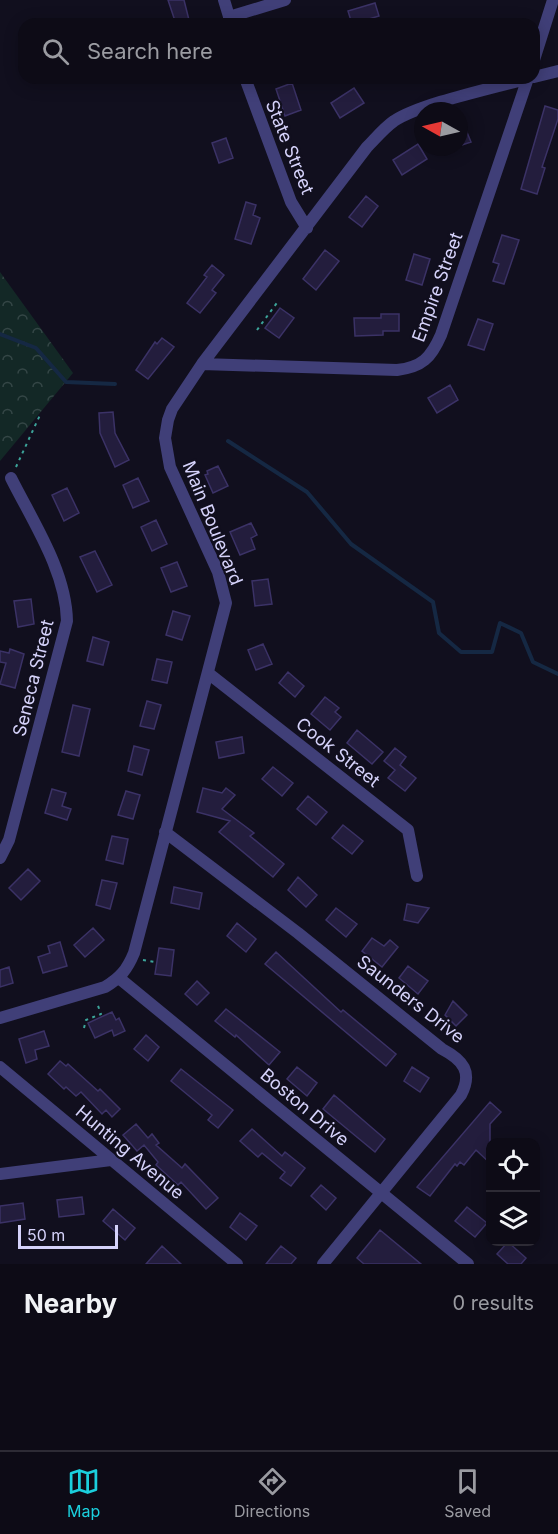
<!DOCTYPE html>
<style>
:root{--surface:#0d0b16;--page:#16141f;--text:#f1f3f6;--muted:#9a9ba1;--line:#2d2b35;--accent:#1bcfdd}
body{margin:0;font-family:Inter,sans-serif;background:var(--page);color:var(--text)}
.controls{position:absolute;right:18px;bottom:18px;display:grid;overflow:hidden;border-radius:12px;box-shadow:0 3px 15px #0003}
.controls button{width:54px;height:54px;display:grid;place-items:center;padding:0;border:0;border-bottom:2px solid var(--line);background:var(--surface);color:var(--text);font:30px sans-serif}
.compass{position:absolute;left:414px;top:102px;width:54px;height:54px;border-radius:50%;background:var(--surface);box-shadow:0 3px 15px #0003;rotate:278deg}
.scale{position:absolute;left:18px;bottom:15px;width:100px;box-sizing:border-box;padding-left:6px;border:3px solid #d5d2fa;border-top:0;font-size:16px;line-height:21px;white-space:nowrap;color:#d5d2fa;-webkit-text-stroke:4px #110f1e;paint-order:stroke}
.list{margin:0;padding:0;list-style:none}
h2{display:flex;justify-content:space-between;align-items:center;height:78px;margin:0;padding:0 24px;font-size:26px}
h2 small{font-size:20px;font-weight:400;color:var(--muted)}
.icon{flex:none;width:33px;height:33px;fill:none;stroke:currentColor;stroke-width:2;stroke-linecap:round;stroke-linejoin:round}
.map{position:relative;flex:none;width:558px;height:1264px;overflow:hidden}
.search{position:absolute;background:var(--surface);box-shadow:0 3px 15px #0003;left:18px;right:18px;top:18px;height:66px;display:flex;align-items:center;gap:15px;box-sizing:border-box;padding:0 21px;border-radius:18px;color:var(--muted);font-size:22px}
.sheet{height:186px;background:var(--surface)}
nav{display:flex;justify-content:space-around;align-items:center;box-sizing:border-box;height:84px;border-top:2px solid var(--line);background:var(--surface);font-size:16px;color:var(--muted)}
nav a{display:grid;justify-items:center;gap:3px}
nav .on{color:var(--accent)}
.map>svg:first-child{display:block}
.park{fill:url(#park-crowns)}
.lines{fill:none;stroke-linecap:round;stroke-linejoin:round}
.stream{stroke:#152843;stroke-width:4}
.building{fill:#231d3d;stroke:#3b3266;stroke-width:1.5}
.path{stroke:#3ca49a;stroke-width:2;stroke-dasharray:3 4.5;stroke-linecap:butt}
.minor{stroke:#403f78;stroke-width:12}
.labels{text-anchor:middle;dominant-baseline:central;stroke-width:4.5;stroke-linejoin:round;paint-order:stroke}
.street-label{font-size:18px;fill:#d5d2fa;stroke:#110f1e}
</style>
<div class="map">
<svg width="558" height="1264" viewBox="0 0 558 1264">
<defs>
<pattern id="park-crowns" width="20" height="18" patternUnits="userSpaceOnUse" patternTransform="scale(1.5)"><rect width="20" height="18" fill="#132826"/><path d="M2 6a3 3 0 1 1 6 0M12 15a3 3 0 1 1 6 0" fill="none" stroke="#344646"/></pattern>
</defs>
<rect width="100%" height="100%" fill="#110f1e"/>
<path class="park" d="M 0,272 L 73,373 L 0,461 Z"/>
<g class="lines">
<path class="stream" d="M 0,334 L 36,348 L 66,382 L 115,384
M 228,441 L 307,492 L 351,544 L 433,602 L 439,633 L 461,652 L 492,652 L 500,623 L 521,633 L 533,662 L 558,674"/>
</g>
<path class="building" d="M 168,0 L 184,0 L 190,24 L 176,24 Z
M 375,3 L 379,16 L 352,24 L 348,11 Z
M 292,83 L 301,110 L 285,116 L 276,89 Z
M 354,88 L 364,103 L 340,118 L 331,103 Z
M 545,106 L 558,110 L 558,119 L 542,167 L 545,168 L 537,194 L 521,189 Z
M 459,113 L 471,142 L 459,146 Z
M 226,138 L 233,158 L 219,163 L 212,143 Z
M 418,144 L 427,159 L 402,175 L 393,160 Z
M 366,196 L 378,206 L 362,227 L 349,217 Z
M 246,202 L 256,205 L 253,215 L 260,218 L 251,244 L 235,239 Z
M 502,235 L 519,240 L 504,284 L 493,281 L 499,264 L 493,262 Z
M 325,250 L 339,261 L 316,290 L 303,279 Z
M 414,254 L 430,259 L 422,285 L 406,280 Z
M 212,265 L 224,275 L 212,290 L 216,293 L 200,313 L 187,303 L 207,277 L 204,275 Z
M 280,308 L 294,318 L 279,338 L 265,328 Z
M 381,314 L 399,314 L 399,331 L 383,331 L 383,335 L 355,336 L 354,318 L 381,318 Z
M 478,319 L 493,324 L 484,350 L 468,345 Z
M 162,338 L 174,347 L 148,379 L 136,370 L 155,342 L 157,344 Z
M 450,385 L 458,400 L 437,413 L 428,398 Z
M 113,412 L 115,433 L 129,460 L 115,467 L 100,433 L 99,413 Z
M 218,466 L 228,486 L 213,493 L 205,475 L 208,474 L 207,471 Z
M 138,478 L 149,501 L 133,508 L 123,485 Z
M 67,488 L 79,513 L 64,521 L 52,495 Z
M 156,520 L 167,544 L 152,551 L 141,527 Z
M 251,523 L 257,535 L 251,538 L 255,549 L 240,555 L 230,532 Z
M 95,551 L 112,585 L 97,592 L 80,557 Z
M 177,562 L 187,586 L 171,592 L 161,568 Z
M 268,579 L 272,604 L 255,606 L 252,581 Z
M 31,599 L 34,624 L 18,627 L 14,601 Z
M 173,611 L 190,616 L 182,640 L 166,635 Z
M 93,637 L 109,642 L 103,665 L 87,661 Z
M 263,644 L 272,664 L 256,670 L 248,650 Z
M 10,649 L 24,654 L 15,688 L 0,684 L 6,663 L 0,662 L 0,651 L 9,653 Z
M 157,659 L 172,662 L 167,683 L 152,680 Z
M 288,672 L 304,686 L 295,697 L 279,683 Z
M 325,697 L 339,708 L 335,712 L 341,717 L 330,730 L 311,714 Z
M 147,701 L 161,705 L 154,729 L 140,726 Z
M 73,705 L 90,709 L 79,756 L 62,752 Z
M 357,730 L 383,752 L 372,764 L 347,743 Z
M 242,737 L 244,753 L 219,758 L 216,742 Z
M 134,746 L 149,750 L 142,775 L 128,771 Z
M 395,748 L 406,757 L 400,765 L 416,778 L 405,791 L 388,778 L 395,770 L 384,761 Z
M 273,767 L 293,783 L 282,796 L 262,779 Z
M 203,788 L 222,793 L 226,788 L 235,795 L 222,809 L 254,833 L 250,836 L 284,864 L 273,877 L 219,832 L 230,821 L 197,812 Z
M 52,789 L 66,793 L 62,806 L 71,809 L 67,820 L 45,813 Z
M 126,791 L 140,795 L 133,819 L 118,815 Z
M 308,796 L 327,812 L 316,825 L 297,809 Z
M 343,825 L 363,841 L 352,854 L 332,838 Z
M 112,836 L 128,839 L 123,864 L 106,860 Z
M 28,869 L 40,881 L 21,900 L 9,888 Z
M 298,877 L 317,895 L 306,907 L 288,890 Z
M 102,880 L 117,883 L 110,909 L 96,905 Z
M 174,887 L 202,893 L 199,909 L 171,903 Z
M 407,904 L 429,908 L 418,923 L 404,920 Z
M 336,908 L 357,924 L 346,937 L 326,920 Z
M 237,923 L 256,939 L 246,952 L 227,936 Z
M 93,928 L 104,940 L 85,957 L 74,945 Z
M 372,938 L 384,946 L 390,940 L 398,947 L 382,967 L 362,951 Z
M 60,942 L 67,966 L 43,973 L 38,957 L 50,953 L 48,946 Z
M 159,948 L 174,950 L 171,976 L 155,974 Z
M 276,952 L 341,1012 L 343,1010 L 396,1054 L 386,1066 L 265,964 Z
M 408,966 L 428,981 L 418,994 L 399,978 Z
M 9,967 L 13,983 L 0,987 L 0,970 Z
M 197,981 L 209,993 L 197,1005 L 185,994 Z
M 453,1001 L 467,1015 L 456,1026 L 445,1015 Z
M 226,1009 L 280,1052 L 269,1065 L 236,1035 L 235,1037 L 215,1021 Z
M 112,1012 L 116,1020 L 119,1018 L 125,1031 L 114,1036 L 112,1030 L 95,1038 L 88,1023 Z
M 44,1031 L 49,1046 L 35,1050 L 37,1059 L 26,1063 L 19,1039 Z
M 146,1035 L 159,1047 L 148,1061 L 134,1049 Z
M 60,1061 L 66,1066 L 68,1064 L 98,1091 L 100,1089 L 120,1109 L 112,1117 L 106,1110 L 102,1114 L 81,1092 L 76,1096 L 66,1087 L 64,1089 L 48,1074 Z
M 297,1067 L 317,1083 L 307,1096 L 287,1079 Z
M 412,1067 L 429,1078 L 420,1092 L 404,1081 Z
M 181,1069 L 233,1110 L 218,1128 L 208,1120 L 212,1115 L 171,1081 Z
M 334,1095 L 385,1139 L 375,1152 L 323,1109 Z
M 490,1102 L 501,1112 L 490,1124 L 490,1163 L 476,1150 L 464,1165 L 460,1162 L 457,1166 L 455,1164 L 430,1196 L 417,1187 Z
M 136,1124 L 148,1138 L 152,1134 L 159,1143 L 156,1145 L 182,1168 L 185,1164 L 218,1198 L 206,1209 L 181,1182 L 178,1185 L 156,1165 L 158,1162 L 144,1145 L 137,1151 L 123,1135 Z
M 252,1129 L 282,1156 L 285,1152 L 305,1168 L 291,1186 L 280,1178 L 285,1172 L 262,1153 L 258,1157 L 240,1141 Z
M 321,1185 L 336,1198 L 326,1210 L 311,1196 Z
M 82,1197 L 84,1214 L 59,1217 L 57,1200 Z
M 23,1203 L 25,1219 L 0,1223 L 0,1206 Z
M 467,1207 L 487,1223 L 475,1237 L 455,1221 Z
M 113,1209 L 135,1228 L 125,1240 L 103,1221 Z
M 240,1213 L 257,1226 L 246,1240 L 230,1227 Z
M 380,1230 L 421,1264 L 364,1264 L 357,1258 Z
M 508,1242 L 526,1258 L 521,1264 L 508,1264 L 497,1254 Z
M 162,1246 L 181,1264 L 146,1264 Z
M 281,1246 L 296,1258 L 291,1264 L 266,1264 Z"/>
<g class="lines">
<path class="path" d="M 257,330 L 279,300
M 16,467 L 40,415
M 143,960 L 155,962
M 84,1028 L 86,1020 L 101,1014 L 97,1003"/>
<path class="minor" d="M 224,0 L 231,23
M 229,17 L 285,0
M 534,60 L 553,0
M 534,77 L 558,71
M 245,78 L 291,202 L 307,228
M 202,364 L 397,370 C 422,367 431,358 441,335 L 528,78
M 208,673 L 408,830 L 417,876
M 165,832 L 298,933 L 442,1049 C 463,1060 473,1072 461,1095 L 323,1264
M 0,858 L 9,840 L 67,621 C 66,571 33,522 11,478
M 119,978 L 468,1264
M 0,1018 L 105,987 C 120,978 127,970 134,953 L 226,603 L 218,572 L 170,467 L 165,438 L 168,420 L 172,409 L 202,364 L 367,147 C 375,139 384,128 394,121 C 422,103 494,88 529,78
M 0,1067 L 237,1264
M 0,1174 L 111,1160"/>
</g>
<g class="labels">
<g class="street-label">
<text transform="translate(290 147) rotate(68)">State Street</text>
<text transform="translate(437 287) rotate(-70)">Empire Street</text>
<text transform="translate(213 523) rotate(68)">Main Boulevard</text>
<text transform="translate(33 678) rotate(-76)">Seneca Street</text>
<text transform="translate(338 752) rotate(38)">Cook Street</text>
<text transform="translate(411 999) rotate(38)">Saunders Drive</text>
<text transform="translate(305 1107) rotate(40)">Boston Drive</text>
<text transform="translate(130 1152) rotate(40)">Hunting Avenue</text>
</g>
</g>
</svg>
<div class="controls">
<button><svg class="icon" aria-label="locate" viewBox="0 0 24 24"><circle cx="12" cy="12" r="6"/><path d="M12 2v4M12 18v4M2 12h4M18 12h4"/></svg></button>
<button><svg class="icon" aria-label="layers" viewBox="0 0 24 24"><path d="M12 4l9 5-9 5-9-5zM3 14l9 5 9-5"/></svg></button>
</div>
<svg class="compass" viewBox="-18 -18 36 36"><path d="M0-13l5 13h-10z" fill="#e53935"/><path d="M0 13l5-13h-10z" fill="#9a9ba1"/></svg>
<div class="scale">50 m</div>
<div class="search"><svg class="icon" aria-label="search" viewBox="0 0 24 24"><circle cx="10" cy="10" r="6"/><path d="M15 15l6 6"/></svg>Search here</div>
</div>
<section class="sheet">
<h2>Nearby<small>0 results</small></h2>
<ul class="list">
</ul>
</section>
<nav>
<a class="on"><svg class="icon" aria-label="map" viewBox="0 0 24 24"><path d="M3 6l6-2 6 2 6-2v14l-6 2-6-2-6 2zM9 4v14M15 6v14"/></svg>Map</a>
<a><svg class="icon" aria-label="directions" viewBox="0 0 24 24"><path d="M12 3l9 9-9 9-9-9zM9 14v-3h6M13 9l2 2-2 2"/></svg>Directions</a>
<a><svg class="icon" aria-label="saved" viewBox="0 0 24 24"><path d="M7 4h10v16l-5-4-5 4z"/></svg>Saved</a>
</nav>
